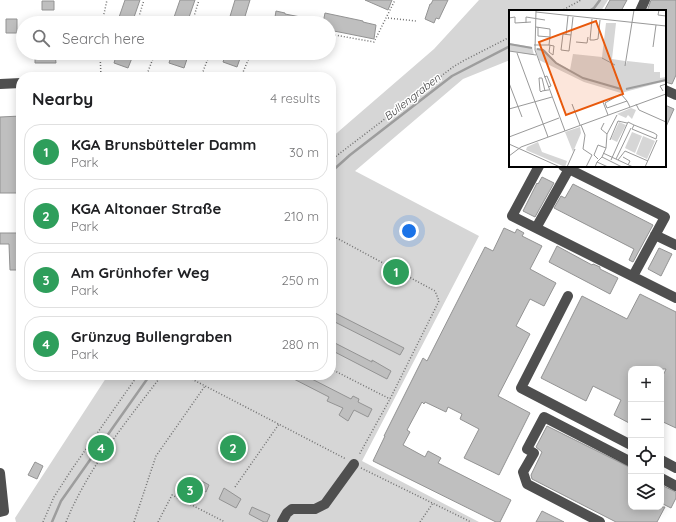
<!DOCTYPE html>
<meta charset="utf-8">
<style>
:root{--surface:#fff;--page:#f6f6f6;--text:#202124;--muted:#757577;--line:#e0e0e0;--accent:#0f766e}
body{margin:0;font-family:Quicksand,sans-serif;background:var(--page);color:var(--text)}
.controls{position:absolute;right:12px;bottom:12px;display:grid;overflow:hidden;border-radius:8px;box-shadow:0 2px 10px #0003}
.controls button{width:36px;height:36px;display:grid;place-items:center;padding:0;border:0;border-bottom:1px solid var(--line);background:var(--surface);color:var(--text);font:20px sans-serif}
.you{position:absolute;left:409px;top:231px;width:14px;height:14px;margin:-10px;border:3px solid #fff;border-radius:50%;background:#1a73e8;box-shadow:0 0 0 6px #1a73e833}
.badge{display:grid;place-items:center;width:26px;height:26px;border-radius:50%;background:var(--accent);color:#fff;font-size:13px;font-weight:700}
.pin{position:absolute;translate:-50% -50%;border:2px solid #fff;box-shadow:0 1px 4px #0006}
.list{margin:0;padding:0;list-style:none}
h2{display:flex;justify-content:space-between;align-items:center;height:52px;margin:0;padding:0 16px;font-size:17px}
h2 small{font-size:13px;font-weight:400;color:var(--muted)}
.list li{display:grid;grid-template-columns:26px 1fr auto;gap:12px;align-items:center;box-sizing:border-box;height:56px;margin:0 8px 8px;padding:0 8px;border:1px solid var(--line);border-radius:16px}
.list b{display:block;font-size:15px;white-space:nowrap}
.list p{margin:0;font-size:13px;white-space:nowrap;color:var(--muted)}
.list em{font-size:13px;font-style:normal;color:var(--muted)}
.icon{flex:none;width:22px;height:22px;fill:none;stroke:currentColor;stroke-width:2;stroke-linecap:round;stroke-linejoin:round}
.map{position:relative;flex:none;width:676px;height:522px;overflow:hidden}
.search{position:absolute;background:var(--surface);box-shadow:0 2px 10px #0003;left:16px;top:16px;width:320px;height:44px;display:flex;align-items:center;gap:10px;box-sizing:border-box;padding:0 14px;border-radius:22px;color:var(--muted);font-size:15px}
.panel{position:absolute;background:var(--surface);box-shadow:0 2px 10px #0003;left:16px;top:72px;width:320px;height:308px;border-radius:16px}
.map>svg:first-child{display:block}
.green{fill:#d6d6d6}
.lines{fill:none;stroke-linecap:round;stroke-linejoin:round}
.stream{stroke:#9d9d9d;stroke-width:2.5}
.building{fill:#bfbfbf;stroke:#939393}
.path{stroke:#717171;stroke-width:1.5;stroke-dasharray:1 2;stroke-linecap:butt}
.minor{stroke:#4f4f4f;stroke-width:10}
.labels{text-anchor:middle;dominant-baseline:central;stroke-width:3;stroke-linejoin:round;paint-order:stroke}
.water-label{font-size:11px;font-style:italic;fill:#3e3e3e;stroke:#fff}
.inset-river{fill:none;stroke:#9d9d9d;stroke-width:2}
.inset-road{fill:none;stroke:#999;stroke-width:1}
.view{fill:#e8590c;fill-opacity:0.15;stroke:#e8590c;stroke-width:2}
.inset-edge{fill:none;stroke:#000;stroke-width:2}
</style>
<div class="map">
<svg width="676" height="522" viewBox="0 0 676 522">
<rect width="100%" height="100%" fill="#fff"/>
<path class="green" d="M 479,0 L 608,0 L 601,11 L 510,11 L 510,60 L 463,79 L 355,171 L 479,236 L 362,461 L 479,522 L 16,522 L 15,518 L 108,375 L 331,375 L 331,138 L 434,49 Z"/>
<g class="lines">
<path class="stream" d="M 589,11 L 594,8 L 600,0
M 331,172 L 350,155 L 452,76 L 510,46
M 52,522 L 61,501 L 150,375"/>
</g>
<path class="building" d="M 125,0 L 140,0 L 132,23 L 117,23 Z
M 180,0 L 195,0 L 187,23 L 172,23 Z
M 235,0 L 250,0 L 243,23 L 228,23 Z
M 365,0 L 392,0 L 388,10 Z
M 433,0 L 448,0 L 439,19 L 436,18 L 434,23 L 425,19 L 430,4 L 431,4 Z
M 610,0 L 627,0 L 621,11 L 604,11 Z
M 651,0 L 676,0 L 676,75 L 672,84 L 665,82 L 665,11 L 647,11 Z
M 42,1 L 54,1 L 54,10 L 42,10 Z
M 276,11 L 285,13 L 285,14 L 311,19 L 311,23 L 274,23 Z
M 325,13 L 363,21 L 363,22 L 376,25 L 374,39 L 329,30 L 329,23 L 323,23 Z
M 6,19 L 17,19 L 17,33 L 6,33 Z
M 35,53 L 55,53 L 56,63 L 35,63 Z
M 117,53 L 134,53 L 128,68 L 114,63 Z
M 172,53 L 189,53 L 184,68 L 169,63 Z
M 226,53 L 242,53 L 237,67 L 223,62 Z
M 665,105 L 674,109 L 665,129 Z
M 21,116 L 21,193 L 0,193 L 0,117 Z
M 542,177 L 554,183 L 535,217 L 523,211 L 537,183 L 538,184 Z
M 573,184 L 653,225 L 633,262 L 629,260 L 634,249 L 554,208 L 561,196 L 565,198 Z
M 504,228 L 515,233 L 517,229 L 524,233 L 522,236 L 542,246 L 530,269 L 556,283 L 544,306 L 530,299 L 516,326 L 530,334 L 498,396 L 530,413 L 499,475 L 464,458 L 479,429 L 460,419 L 462,414 L 448,407 L 446,412 L 425,402 L 424,404 L 422,402 L 407,430 L 410,432 L 403,445 L 425,457 L 428,451 L 441,458 L 438,463 L 511,500 L 500,522 L 496,522 L 373,461 L 385,436 L 384,436 L 423,358 L 427,361 L 485,247 L 493,251 Z
M 0,233 L 21,233 L 21,270 L 10,270 L 9,244 L 0,244 Z
M 557,246 L 592,265 L 593,264 L 600,267 L 600,269 L 618,278 L 610,294 L 549,262 Z
M 659,248 L 672,254 L 661,276 L 648,269 Z
M 640,294 L 676,312 L 676,428 L 661,421 L 661,380 L 666,369 L 631,369 L 631,424 L 614,415 L 621,400 L 593,386 L 586,401 L 541,378 L 582,296 L 627,319 Z
M 331,311 L 404,348 L 400,355 L 331,320 Z
M 331,341 L 372,362 L 372,360 L 391,371 L 387,379 L 331,350 Z
M 286,375 L 304,375 L 351,399 L 353,396 L 359,399 L 358,402 L 372,409 L 368,417 L 354,410 L 348,421 L 339,415 L 343,408 L 327,401 L 329,397 Z
M 547,426 L 631,468 L 631,507 L 665,507 L 657,522 L 616,522 L 532,479 L 531,475 L 542,452 L 536,447 Z
M 35,462 L 43,466 L 37,479 L 28,475 Z
M 193,476 L 209,485 L 206,492 L 189,484 Z
M 661,485 L 676,492 L 676,498 L 671,508 L 661,503 Z
M 224,488 L 241,499 L 236,508 L 219,499 Z
M 252,507 L 270,515 L 267,522 L 264,522 L 249,514 Z
M 542,511 L 564,522 L 536,522 Z"/>
<g class="lines">
<path class="path" d="M 561,11 L 581,0
M 388,18 L 416,21
M 102,23 L 107,0
M 137,23 L 144,0
M 192,23 L 199,0
M 329,34 L 374,42 L 395,0
M 100,53 L 101,77
M 146,77 L 155,53
M 201,77 L 210,53
M 241,77 L 251,53
M 331,160 L 453,67 L 463,61 L 510,37
M 331,235 L 435,291 L 439,301 L 390,399 L 359,455
M 331,369 L 390,399
M 184,375 L 346,459
M 361,468 L 471,522
M 235,487 L 279,424
M 43,522 L 54,497 L 72,469 L 138,375
M 66,522 C 88,468 126,422 162,375
M 134,522 L 156,456 L 205,386
M 158,522 L 172,495 L 225,522
M 420,522 L 433,503"/>
<path class="minor" d="M 640,11 L 645,0
M 0,84 L 21,83
M 665,90 L 676,95
M 539,166 L 512,216 L 676,298
M 563,166 L 665,217 L 633,276
M 536,228 L 569,169
M 655,235 L 676,245
M 568,296 L 521,388 L 631,445
M 661,460 L 676,468
M 0,473 L 4,511 L 0,512
M 661,478 L 676,486
M 282,522 L 287,513 L 292,509 L 315,509 L 325,504 L 354,464
M 600,522 L 527,484 L 523,472 L 534,453 L 527,449 L 544,417 L 631,462"/>
</g>
<g class="labels">
<g class="water-label">
<text transform="translate(412 97) rotate(-38)">Bullengraben</text>
</g>
</g>
<g transform="translate(509 10)">
<rect width="157" height="157" fill="#fff"/>
<path d="M 97,13 L 107,13 L 103,49 L 116,51 L 117,54 L 118,51 L 145,54 L 145,62 L 151,62 L 151,68 L 157,67 L 157,71 L 112,83 L 75,72 L 30,50 L 26,38 L 36,40 L 47,52 L 61,60 L 64,44 L 93,47 ZM 0,33 L 23,37 L 25,45 L 0,41 ZM 122,98 L 127,100 L 123,109 L 119,105 L 117,108 L 108,104 ZM 110,112 L 117,115 L 108,132 L 102,129 ZM 71,117 L 72,123 L 64,142 L 56,122 ZM 123,122 L 133,126 L 126,143 L 116,138 ZM 134,126 L 146,131 L 138,149 L 127,144 ZM 29,132 L 33,142 L 58,151 L 56,157 L 17,140 L 18,137 Z" fill="#d6d6d6"/>
<path class="inset-river" d="M 0,34 L 23,38M 28,39 L 34,40 L 47,53 L 74,68 L 112,79M 117,79 L 157,70"/>
<path class="inset-road" d="M 27,0 L 26,40 L 56,121M 150,0 L 149,5 L 157,6M 27,2 L 157,16M 0,8 L 6,7 L 6,13 L 22,12M 83,9 L 81,30 L 85,30 L 89,29 L 91,10M 17,13 L 17,7 L 36,10M 27,17 L 41,19 L 41,27M 57,25 L 59,6M 62,25 L 54,24 L 52,40 L 60,41 L 62,25 L 64,7M 67,32 L 78,33 L 79,27M 25,35 L 40,35 L 41,27 L 29,26 L 29,17M 40,35 L 45,36 L 44,45 L 40,42 L 41,35M 144,37 L 147,15M 0,41 L 27,45M 8,43 L 39,127M 93,48 L 106,55M 116,56 L 125,0M 35,67 L 38,66 L 42,76 L 39,77M 0,73 L 13,107M 36,81 L 33,68 L 30,68 L 31,81 L 32,82 L 33,81 L 39,80 L 40,80M 154,81 L 151,76 L 157,74M 118,91 L 98,98 L 96,93 L 112,84 L 118,91 L 121,97M 94,92 L 99,105M 63,94 L 71,115M 127,94 L 130,100 L 157,112M 0,99 L 43,87M 119,112 L 125,115 L 145,123 L 148,125 L 147,129 L 123,119 L 125,115M 95,113 L 92,119 L 98,124 L 97,138M 72,115 L 76,125 L 74,139 L 83,145 L 77,157M 98,124 L 108,105M 0,127 L 50,108M 101,130 L 109,111 L 118,113M 0,134 L 51,157M 94,143 L 124,157M 0,146 L 12,137 L 157,84M 114,147 L 121,151 L 119,155M 89,149 L 85,145 L 89,135 L 97,138 L 93,147M 107,149 L 122,118M 102,150 L 119,112M 109,150 L 116,141 L 139,151M 88,152 L 93,147 L 113,157M 58,157 L 66,139M 86,157 L 88,152 L 99,157M 136,157 L 148,130"/>
<path class="view" d="M 87,11 L 114,84 L 57,105 L 30,32 Z"/>
<rect width="157" height="157" class="inset-edge"/>
</g>
</svg>
<div class="controls">
<button>+</button>
<button>−</button>
<button><svg class="icon" aria-label="locate" viewBox="0 0 24 24"><circle cx="12" cy="12" r="6"/><path d="M12 2v4M12 18v4M2 12h4M18 12h4"/></svg></button>
<button><svg class="icon" aria-label="layers" viewBox="0 0 24 24"><path d="M12 4l9 5-9 5-9-5zM3 14l9 5 9-5"/></svg></button>
</div>
<div class="you"></div>
<div class="pin badge" style="left:396px;top:272px;background:#2e9e5b">1</div>
<div class="pin badge" style="left:233px;top:448px;background:#2e9e5b">2</div>
<div class="pin badge" style="left:190px;top:490px;background:#2e9e5b">3</div>
<div class="pin badge" style="left:101px;top:448px;background:#2e9e5b">4</div>
<div class="search"><svg class="icon" aria-label="search" viewBox="0 0 24 24"><circle cx="10" cy="10" r="6"/><path d="M15 15l6 6"/></svg>Search here</div>
<section class="panel">
<h2>Nearby<small>4 results</small></h2>
<ul class="list">
<li><span class="badge" style="background:#2e9e5b">1</span><div><b>KGA Brunsbütteler Damm</b><p>Park</p></div><em>30 m</em></li>
<li><span class="badge" style="background:#2e9e5b">2</span><div><b>KGA Altonaer Straße</b><p>Park</p></div><em>210 m</em></li>
<li><span class="badge" style="background:#2e9e5b">3</span><div><b>Am Grünhofer Weg</b><p>Park</p></div><em>250 m</em></li>
<li><span class="badge" style="background:#2e9e5b">4</span><div><b>Grünzug Bullengraben</b><p>Park</p></div><em>280 m</em></li>
</ul>
</section>
</div>
